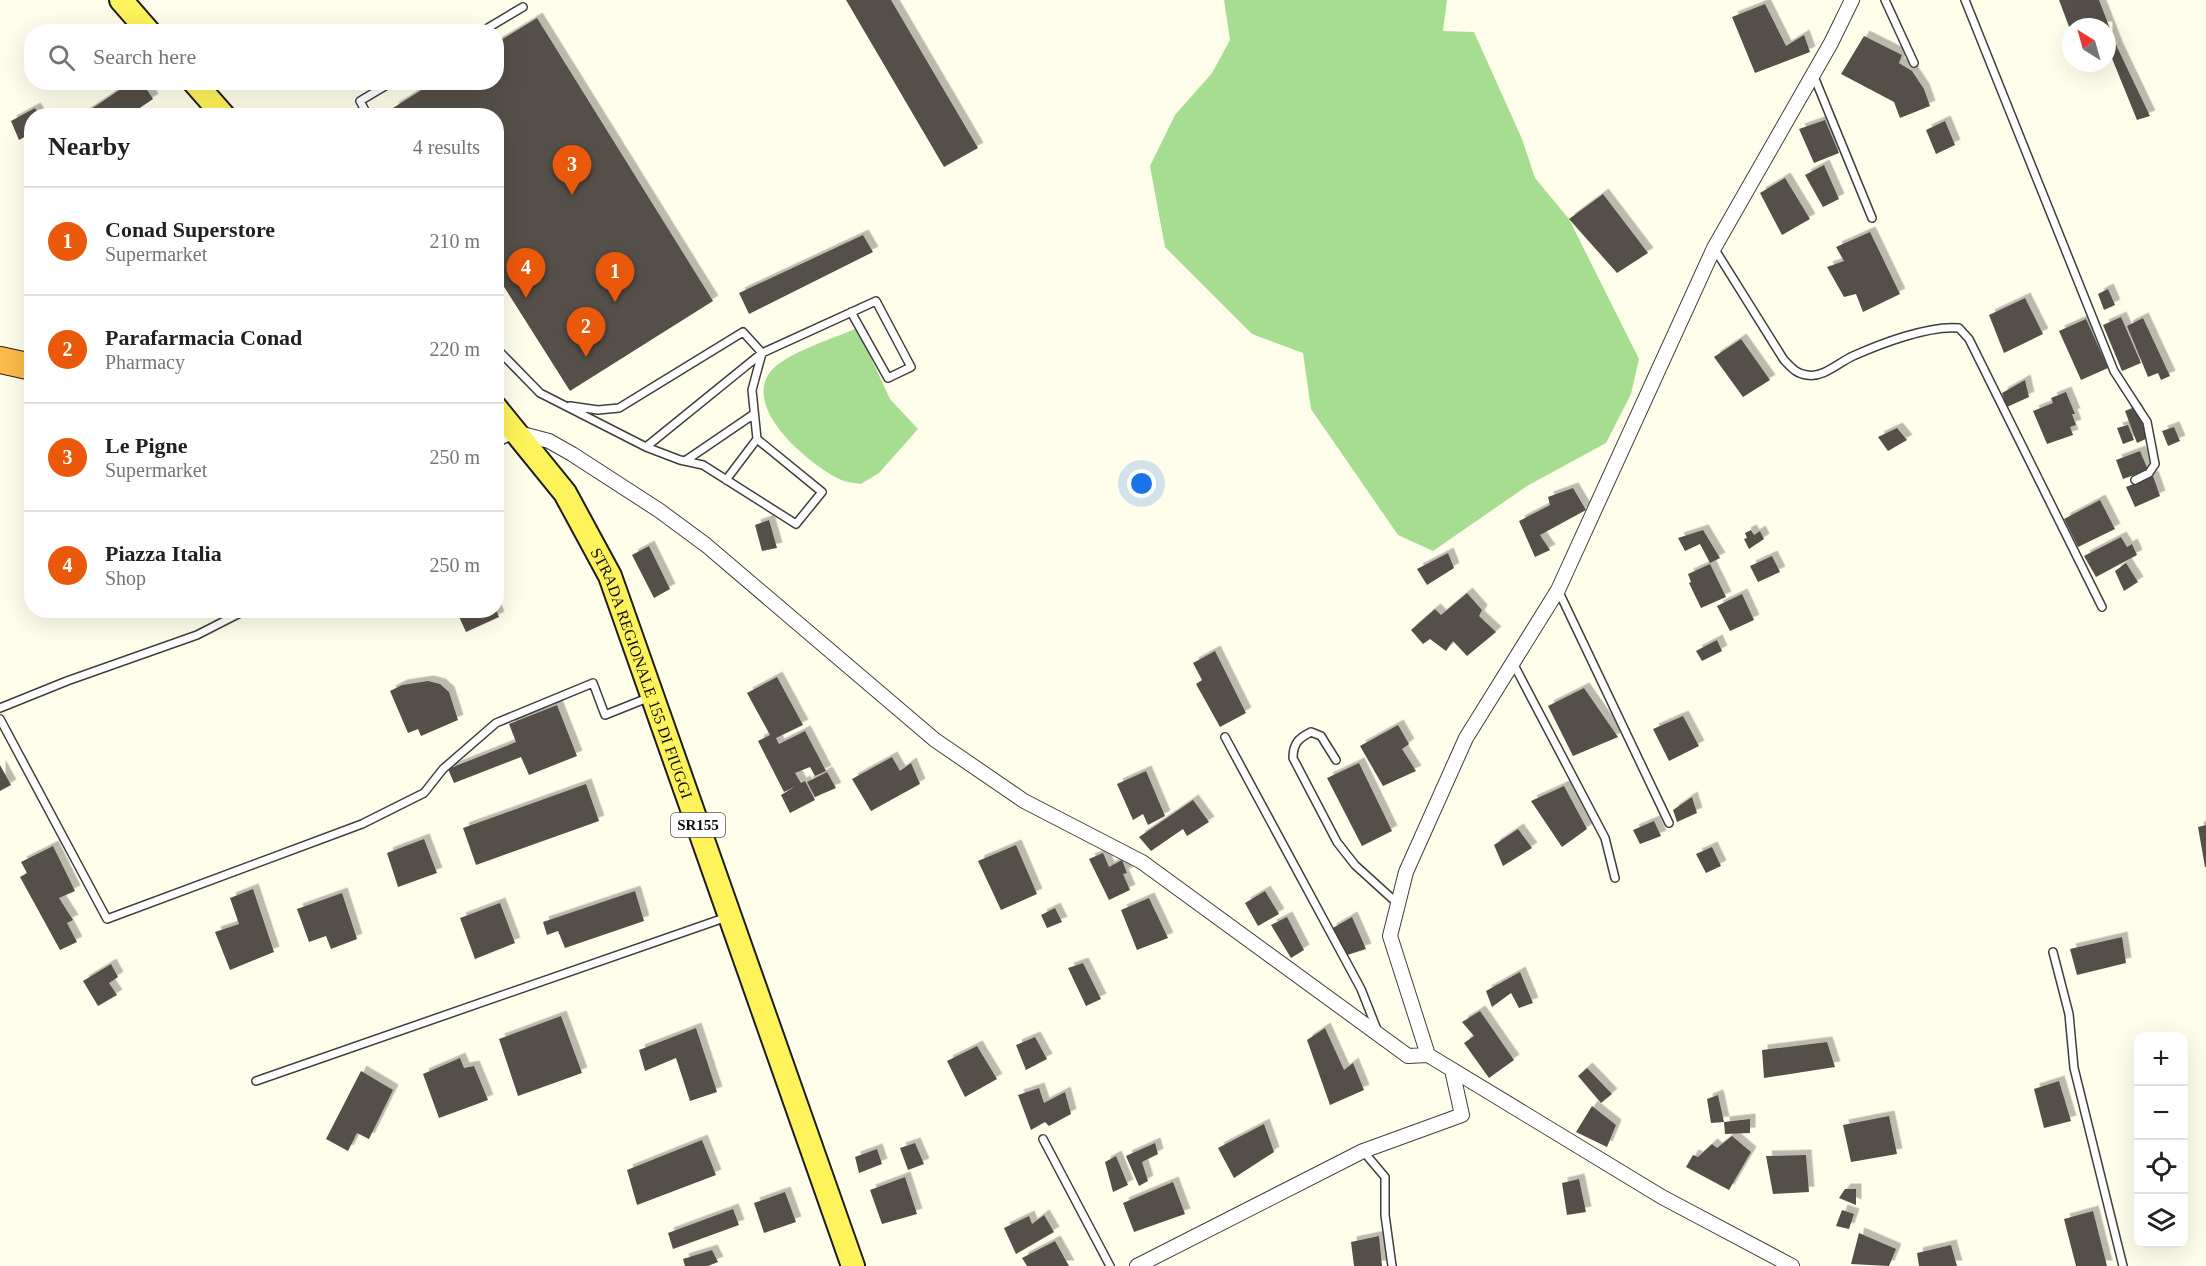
<!DOCTYPE html>
<meta charset="utf-8">
<style>
:root{--surface:#fff;--page:#f2f2f2;--text:#202124;--muted:#757577;--line:#e0e0e0;--accent:#ea580c}
body{margin:0;font-family:Georgia,serif;background:var(--page);color:var(--text)}
.controls{position:absolute;right:18px;bottom:18px;display:grid;overflow:hidden;border-radius:12px;box-shadow:0 6px 24px #0002}
.controls button{width:54px;height:54px;display:grid;place-items:center;padding:0;border:0;border-bottom:2px solid var(--line);background:var(--surface);color:var(--text);font:30px sans-serif}
.compass{position:absolute;left:2062px;top:18px;width:54px;height:54px;border-radius:50%;background:var(--surface);box-shadow:0 6px 24px #0002;rotate:323deg}
.you{position:absolute;left:1142px;top:484px;width:21px;height:21px;margin:-15px;border:4px solid #fff;border-radius:50%;background:#1a73e8;box-shadow:0 0 0 9px #1a73e833}
.badge{display:grid;place-items:center;width:39px;height:39px;border-radius:50%;background:var(--accent);color:#fff;font-size:20px;font-weight:700}
.pin{position:absolute;translate:-50% -50px;filter:drop-shadow(0 2px 3px #0008)}
.pin::after{content:'';position:absolute;top:32px;width:21px;height:18px;background:inherit;clip-path:polygon(0 0,100% 0,50% 100%)}
.list{margin:0;padding:0;list-style:none}
h2{display:flex;justify-content:space-between;align-items:center;height:78px;margin:0;padding:0 24px;font-size:26px}
h2 small{font-size:20px;font-weight:400;color:var(--muted)}
.list li{display:grid;grid-template-columns:39px 1fr auto;gap:18px;align-items:center;box-sizing:border-box;height:108px;padding:0 24px;border-top:2px solid var(--line)}
.list b{display:block;font-size:22px;white-space:nowrap}
.list p{margin:0;font-size:20px;white-space:nowrap;color:var(--muted)}
.list em{font-size:20px;font-style:normal;color:var(--muted)}
.icon{flex:none;width:33px;height:33px;fill:none;stroke:currentColor;stroke-width:2;stroke-linecap:round;stroke-linejoin:round}
.map{position:relative;flex:none;width:2206px;height:1266px;overflow:hidden}
.search{position:absolute;background:var(--surface);box-shadow:0 6px 24px #0002;left:24px;top:24px;width:480px;height:66px;display:flex;align-items:center;gap:15px;box-sizing:border-box;padding:0 21px;border-radius:24px;color:var(--muted);font-size:22px}
.panel{position:absolute;background:var(--surface);box-shadow:0 6px 24px #0002;left:24px;top:108px;width:480px;height:510px;border-radius:24px}
.map>svg:first-child{display:block}
.forest{fill:#a6dd91}
.building{fill:#554f48;filter:url(#shadow)}
.lines{fill:none;stroke-linecap:round;stroke-linejoin:round}
.lane-casing{stroke:#3f3f3f;stroke-width:10}
.street-casing{stroke:#3f3f3f;stroke-width:16}
.primary-casing{stroke:#1d1d1d;stroke-width:26}
.highway-casing{stroke:#1d1d1d;stroke-width:28}
.lane{stroke:#fff;stroke-width:7}
.street{stroke:#fff;stroke-width:14}
.primary{stroke:#fff35b;stroke-width:22}
.highway{stroke:#fdbb4b;stroke-width:26}
.labels{text-anchor:middle;dominant-baseline:central;stroke-width:6;stroke-linejoin:round;paint-order:stroke}
.shield{fill:#fff;stroke:#555;stroke-width:1.5}
.shield-label{font-size:15px;font-weight:bold;fill:#0c0c0c}
.street-label{font-size:16px;fill:#0c0c0c;stroke:#fff}
</style>
<div class="map">
<svg width="2206" height="1266" viewBox="0 0 2206 1266">
<defs>
<filter id="shadow"><feDropShadow dx="5.5" dy="-5.5" stdDeviation="0" flood-color="#0004"/></filter>
</defs>
<rect width="100%" height="100%" fill="#fffeeb"/>
<path class="forest" d="M 1224,0 L 1447,0 L 1443,31 L 1474,32 L 1522,139 L 1535,178 L 1569,219 L 1639,359 L 1631,394 L 1606,443 L 1527,486 L 1433,551 L 1398,535 L 1311,409 L 1303,353 L 1252,334 L 1165,247 L 1150,166 L 1175,115 L 1212,73 L 1230,40 Z
M 857,328 L 890,399 L 918,429 L 879,473 L 861,484 C 854,483 845,482 839,479 C 809,464 741,408 771,371 C 786,353 835,338 857,328 Z"/>
<path class="building" d="M 846,0 L 891,0 L 978,148 L 944,167 Z
M 2059,0 L 2099,0 L 2117,47 L 2150,116 L 2137,120 L 2109,51 L 2107,52 L 2107,27 L 2071,27 L 2071,32 Z
M 1765,4 L 1786,46 L 1804,35 L 1810,52 L 1755,73 L 1732,17 Z
M 537,18 L 713,301 L 570,391 L 496,274 L 496,116 L 398,116 L 393,108 L 434,82 L 496,82 L 496,43 Z
M 1864,36 L 1902,55 L 1899,63 L 1912,71 L 1924,89 L 1930,106 L 1900,118 L 1894,102 L 1841,74 Z
M 131,82 L 142,82 L 153,99 L 128,116 L 81,116 Z
M 35,108 L 40,116 L 32,116 L 32,133 L 19,140 L 11,121 Z
M 1825,120 L 1839,153 L 1814,163 L 1799,129 Z
M 1945,121 L 1955,145 L 1936,154 L 1926,130 Z
M 1824,165 L 1839,199 L 1823,207 L 1805,175 Z
M 1785,178 L 1810,219 L 1782,235 L 1760,193 Z
M 1603,194 L 1648,253 L 1617,273 L 1569,219 Z
M 1870,232 L 1900,294 L 1863,312 L 1856,294 L 1844,297 L 1827,267 L 1844,261 L 1836,247 Z
M 863,235 L 873,252 L 749,314 L 739,293 Z
M 2108,289 L 2115,305 L 2104,310 L 2098,294 Z
M 2025,298 L 2043,334 L 2004,353 L 1989,315 Z
M 2121,317 L 2141,363 L 2122,371 L 2103,325 Z
M 2143,318 L 2170,376 L 2161,380 L 2158,373 L 2148,377 L 2127,326 Z
M 2086,319 L 2108,368 L 2081,380 L 2059,331 Z
M 1741,339 L 1770,380 L 1743,397 L 1714,357 Z
M 2025,380 L 2029,397 L 2007,407 L 2002,393 Z
M 2066,392 L 2075,414 L 2072,414 L 2076,425 L 2070,427 L 2073,435 L 2047,444 L 2033,411 L 2053,403 L 2051,398 Z
M 2135,407 L 2148,438 L 2137,443 L 2125,411 Z
M 2128,425 L 2134,440 L 2123,444 L 2117,428 Z
M 2174,427 L 2180,441 L 2168,446 L 2162,431 Z
M 1897,428 L 1907,440 L 1888,451 L 1878,437 Z
M 2140,451 L 2148,470 L 2123,479 L 2116,460 Z
M 2153,476 L 2160,496 L 2135,507 L 2126,487 Z
M 1573,488 L 1586,510 L 1540,535 L 1550,550 L 1535,557 L 1519,521 L 1550,505 L 1548,497 Z
M 2100,500 L 2115,529 L 2078,547 L 2064,519 Z
M 769,520 L 777,548 L 762,551 L 755,525 Z
M 1703,530 L 1720,558 L 1710,563 L 1700,544 L 1685,551 L 1678,538 Z
M 1751,530 L 1754,535 L 1760,531 L 1764,539 L 1749,549 L 1744,539 L 1747,538 L 1745,533 Z
M 2121,537 L 2127,547 L 2132,544 L 2137,555 L 2096,577 L 2084,556 Z
M 649,546 L 670,589 L 654,598 L 632,555 Z
M 1448,553 L 1454,568 L 1427,585 L 1417,569 Z
M 1772,556 L 1780,572 L 1758,582 L 1750,566 Z
M 2126,563 L 2138,582 L 2124,591 L 2115,571 Z
M 1710,564 L 1726,597 L 1701,608 L 1689,583 L 1691,582 L 1688,574 Z
M 1467,593 L 1482,610 L 1479,616 L 1496,632 L 1467,656 L 1453,641 L 1446,651 L 1430,639 L 1423,644 L 1411,630 L 1435,609 L 1441,615 Z
M 1742,594 L 1754,620 L 1730,631 L 1717,606 Z
M 456,610 L 496,610 L 499,617 L 466,632 Z
M 1717,640 L 1722,651 L 1702,661 L 1696,651 Z
M 1215,651 L 1246,713 L 1220,727 L 1196,684 L 1202,680 L 1193,663 Z
M 777,677 L 803,725 L 776,738 L 779,744 L 805,731 L 826,771 L 815,776 L 810,767 L 795,773 L 801,783 L 805,781 L 815,800 L 790,813 L 781,795 L 796,786 L 784,792 L 758,741 L 770,735 L 747,693 Z
M 428,681 L 440,684 L 449,692 L 458,720 L 421,736 L 418,729 L 408,733 L 390,691 L 402,685 Z
M 1584,688 L 1618,737 L 1573,756 L 1548,706 Z
M 557,705 L 577,756 L 529,775 L 521,757 L 454,783 L 448,769 L 516,742 L 509,724 Z
M 1683,716 L 1699,746 L 1669,761 L 1653,729 Z
M 1398,725 L 1409,744 L 1402,749 L 1416,771 L 1383,786 L 1360,746 Z
M 892,757 L 900,771 L 911,763 L 920,784 L 871,811 L 852,779 Z
M 1359,763 L 1392,831 L 1362,846 L 1327,778 Z
M 0,765 L 11,785 L 0,791 Z
M 1146,771 L 1165,816 L 1148,825 L 1143,814 L 1133,820 L 1117,784 Z
M 827,772 L 836,788 L 815,797 L 807,782 Z
M 586,784 L 599,821 L 476,865 L 463,828 Z
M 1564,786 L 1587,829 L 1562,847 L 1531,801 Z
M 1692,797 L 1697,813 L 1677,822 L 1673,810 Z
M 1193,800 L 1209,822 L 1187,836 L 1183,829 L 1151,851 L 1139,837 Z
M 1654,821 L 1661,836 L 1640,844 L 1633,830 Z
M 2206,825 L 2206,867 L 2205,867 L 2198,827 Z
M 1518,829 L 1532,848 L 1503,866 L 1494,845 Z
M 424,839 L 437,873 L 398,887 L 387,853 Z
M 1016,845 L 1037,894 L 1001,910 L 978,861 Z
M 53,846 L 75,891 L 59,898 L 73,920 L 67,923 L 77,942 L 60,950 L 20,877 L 27,873 L 21,862 Z
M 1712,847 L 1721,866 L 1706,873 L 1696,854 Z
M 1103,853 L 1109,867 L 1122,860 L 1127,873 L 1123,874 L 1130,890 L 1109,900 L 1089,859 Z
M 253,889 L 274,952 L 230,970 L 215,932 L 239,924 L 230,898 Z
M 635,891 L 644,921 L 565,948 L 558,931 L 547,935 L 543,922 Z
M 1265,891 L 1279,914 L 1258,926 L 1245,903 Z
M 342,893 L 357,939 L 331,949 L 326,936 L 309,942 L 297,909 Z
M 1149,898 L 1168,938 L 1137,950 L 1121,910 Z
M 500,903 L 515,943 L 475,959 L 460,918 Z
M 1055,908 L 1062,922 L 1047,928 L 1041,915 Z
M 1287,917 L 1304,950 L 1291,958 L 1271,925 Z
M 1352,917 L 1366,949 L 1344,956 L 1331,929 Z
M 2122,937 L 2126,963 L 2077,975 L 2070,949 Z
M 1083,963 L 1101,999 L 1086,1006 L 1068,968 Z
M 111,964 L 118,977 L 109,983 L 117,995 L 98,1006 L 83,981 Z
M 1520,972 L 1533,1003 L 1519,1008 L 1511,993 L 1492,1007 L 1486,991 Z
M 1480,1011 L 1514,1060 L 1489,1078 L 1464,1043 L 1474,1036 L 1462,1022 Z
M 561,1016 L 582,1073 L 518,1096 L 499,1039 Z
M 696,1028 L 717,1092 L 690,1101 L 676,1058 L 645,1071 L 639,1050 Z
M 1325,1028 L 1344,1070 L 1353,1063 L 1364,1090 L 1330,1105 L 1307,1040 Z
M 1035,1037 L 1047,1059 L 1026,1070 L 1016,1045 Z
M 1827,1042 L 1835,1067 L 1764,1078 L 1762,1050 Z
M 977,1046 L 997,1079 L 965,1097 L 947,1061 Z
M 460,1058 L 464,1068 L 474,1066 L 488,1100 L 439,1118 L 423,1074 Z
M 1587,1068 L 1612,1094 L 1601,1103 L 1578,1076 Z
M 361,1071 L 393,1090 L 369,1139 L 357,1133 L 348,1151 L 326,1139 Z
M 2059,1081 L 2071,1121 L 2044,1128 L 2034,1089 Z
M 1039,1088 L 1044,1103 L 1065,1092 L 1071,1114 L 1049,1126 L 1045,1122 L 1031,1130 L 1018,1095 Z
M 1718,1095 L 1724,1122 L 1750,1119 L 1750,1133 L 1725,1134 L 1724,1122 L 1711,1123 L 1707,1099 Z
M 1592,1106 L 1616,1125 L 1607,1147 L 1576,1132 Z
M 1889,1116 L 1897,1154 L 1851,1162 L 1843,1125 Z
M 1264,1124 L 1274,1152 L 1234,1178 L 1218,1148 Z
M 1732,1136 L 1751,1152 L 1729,1190 L 1686,1167 L 1693,1155 L 1698,1157 L 1712,1144 L 1717,1148 Z
M 702,1140 L 716,1175 L 637,1205 L 627,1170 Z
M 915,1143 L 924,1164 L 908,1170 L 900,1148 Z
M 1155,1143 L 1158,1154 L 1142,1162 L 1148,1181 L 1139,1186 L 1126,1156 Z
M 877,1149 L 882,1164 L 859,1173 L 855,1157 Z
M 1806,1155 L 1809,1192 L 1773,1194 L 1766,1156 Z
M 1116,1156 L 1128,1185 L 1113,1192 L 1105,1162 Z
M 905,1177 L 917,1214 L 882,1224 L 870,1190 Z
M 1579,1179 L 1586,1212 L 1567,1215 L 1562,1183 Z
M 1173,1182 L 1185,1214 L 1134,1232 L 1123,1203 Z
M 1845,1189 L 1856,1189 L 1856,1205 L 1839,1198 Z
M 785,1192 L 796,1222 L 764,1233 L 754,1203 Z
M 733,1209 L 739,1225 L 673,1249 L 668,1233 Z
M 1842,1210 L 1854,1214 L 1849,1229 L 1836,1226 Z
M 2093,1211 L 2107,1266 L 2076,1266 L 2064,1219 Z
M 1044,1215 L 1054,1232 L 1016,1254 L 1004,1228 L 1029,1216 L 1032,1224 Z
M 1859,1233 L 1896,1249 L 1889,1266 L 1851,1264 Z
M 1379,1236 L 1382,1266 L 1354,1266 L 1351,1242 Z
M 1055,1241 L 1069,1266 L 1027,1266 L 1022,1258 Z
M 1951,1245 L 1957,1266 L 1919,1266 L 1917,1253 Z
M 712,1250 L 718,1262 L 708,1266 L 685,1266 L 683,1259 Z"/>
<g class="lines">
<g class="lane-casing">
<path id="lane" d="M 1885,0 L 1914,63
M 1965,0 L 2114,371 L 2147,422 L 2155,464 L 2149,473 L 2135,480
M 481,32 L 523,7
M 1813,74 L 1872,218
M 368,116 L 360,101 L 392,82
M 1714,248 L 1784,360 C 1791,367 1796,374 1807,375 C 1823,378 1838,363 1853,356 C 1880,344 1929,325 1959,328 L 1969,339 L 2102,607
M 496,348 L 540,393 L 646,447 L 762,353 L 876,301 L 911,367 L 888,378 L 851,312
M 570,406 L 598,410 L 619,408 L 743,332 L 762,353 L 752,390 L 757,439 L 822,492 L 796,524 L 703,465 L 680,460 L 646,447
M 496,443 L 514,435
M 685,461 L 754,414
M 726,480 L 757,439
M 1558,590 L 1669,823
M 1513,663 L 1605,838 L 1615,878
M 0,708 L 67,681 L 197,635 L 246,610
M 0,719 L 107,919 L 362,824 L 424,793 L 443,769 L 496,723 L 593,683 L 605,715 L 650,697
M 1225,737 L 1361,989 L 1378,1032
M 1336,760 L 1321,736 L 1311,732 C 1299,738 1293,743 1293,758 L 1337,842 L 1355,865 L 1398,904
M 2053,952 L 2069,1014 L 2074,1068 L 2123,1266
M 256,1081 L 727,917
M 1043,1139 L 1110,1266
M 1363,1151 L 1385,1177 L 1385,1215 L 1392,1266"/>
</g>
<g class="street-casing">
<path id="street" d="M 519,433 L 549,441 L 572,454 L 660,511 L 706,545 L 935,740 L 1024,801 L 1142,862 L 1408,1056 L 1428,1055
M 1137,1266 L 1363,1151 L 1462,1115 L 1452,1070
M 1792,1266 L 1662,1197 L 1428,1055 L 1390,936 L 1406,872 L 1466,738 L 1558,590 L 1714,248 L 1831,43 L 1852,0"/>
</g>
<g class="primary-casing">
<g id="primary">
<path d="M 121,0 L 149,32"/>
<path d="M 194,82 L 224,116"/>
<path id="s1" d="M 496,408 L 565,493 L 610,576 L 853,1266"/>
</g>
</g>
<g class="highway-casing">
<path id="highway" d="M 0,360 L 32,367"/>
</g>
<use href="#lane" class="lane"/>
<use href="#street" class="street"/>
<use href="#primary" class="primary"/>
<use href="#highway" class="highway"/>
</g>
<g class="labels">
<rect class="shield" x="671" y="813" width="54" height="24" rx="4.5"/>
<g class="shield-label">
<text x="698" y="825">SR155</text>
</g>
<g class="street-label">
<text stroke="none"><textPath href="#s1" startOffset="306">STRADA REGIONALE 155 DI FIUGGI</textPath></text>
</g>
</g>
</svg>
<div class="controls">
<button>+</button>
<button>−</button>
<button><svg class="icon" aria-label="locate" viewBox="0 0 24 24"><circle cx="12" cy="12" r="6"/><path d="M12 2v4M12 18v4M2 12h4M18 12h4"/></svg></button>
<button><svg class="icon" aria-label="layers" viewBox="0 0 24 24"><path d="M12 4l9 5-9 5-9-5zM3 14l9 5 9-5"/></svg></button>
</div>
<svg class="compass" viewBox="-18 -18 36 36"><path d="M0-13l5 13h-10z" fill="#e53935"/><path d="M0 13l5-13h-10z" fill="#757577"/></svg>
<div class="you"></div>
<div class="pin badge" style="left:615px;top:302px">1</div>
<div class="pin badge" style="left:586px;top:357px">2</div>
<div class="pin badge" style="left:572px;top:195px">3</div>
<div class="pin badge" style="left:526px;top:298px">4</div>
<div class="search"><svg class="icon" aria-label="search" viewBox="0 0 24 24"><circle cx="10" cy="10" r="6"/><path d="M15 15l6 6"/></svg>Search here</div>
<section class="panel">
<h2>Nearby<small>4 results</small></h2>
<ul class="list">
<li><span class="badge">1</span><div><b>Conad Superstore</b><p>Supermarket</p></div><em>210 m</em></li>
<li><span class="badge">2</span><div><b>Parafarmacia Conad</b><p>Pharmacy</p></div><em>220 m</em></li>
<li><span class="badge">3</span><div><b>Le Pigne</b><p>Supermarket</p></div><em>250 m</em></li>
<li><span class="badge">4</span><div><b>Piazza Italia</b><p>Shop</p></div><em>250 m</em></li>
</ul>
</section>
</div>
